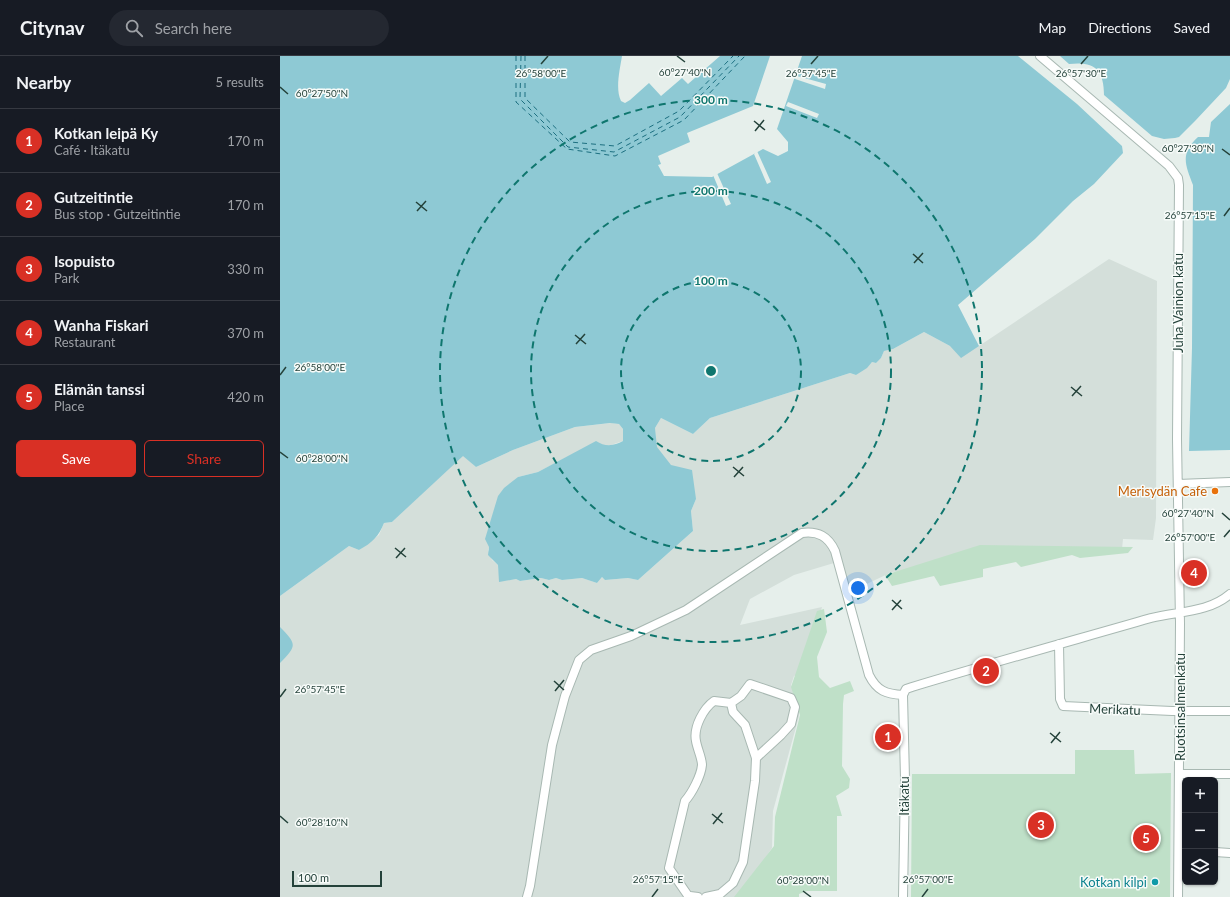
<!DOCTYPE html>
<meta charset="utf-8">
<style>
:root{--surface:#171b24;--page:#242831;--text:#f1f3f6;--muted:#9ea1a6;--line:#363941;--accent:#d93025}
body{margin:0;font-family:Lato,sans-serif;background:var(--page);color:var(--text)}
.controls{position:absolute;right:12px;bottom:12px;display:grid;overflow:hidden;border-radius:6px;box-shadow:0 1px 3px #0004}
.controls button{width:36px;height:36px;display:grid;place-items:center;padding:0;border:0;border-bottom:1px solid var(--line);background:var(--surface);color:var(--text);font:20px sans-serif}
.scale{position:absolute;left:12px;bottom:10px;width:90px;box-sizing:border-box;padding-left:4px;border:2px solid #24423a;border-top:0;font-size:11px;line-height:14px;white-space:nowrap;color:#24423a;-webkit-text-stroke:3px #f7fbf9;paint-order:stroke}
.you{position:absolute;left:578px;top:532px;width:14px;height:14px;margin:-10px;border:3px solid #fff;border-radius:50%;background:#1a73e8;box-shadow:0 0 0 6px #1a73e833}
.badge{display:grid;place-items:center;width:26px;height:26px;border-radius:50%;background:var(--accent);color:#fff;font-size:13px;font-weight:700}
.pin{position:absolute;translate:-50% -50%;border:2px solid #fff;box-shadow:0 1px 4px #0006}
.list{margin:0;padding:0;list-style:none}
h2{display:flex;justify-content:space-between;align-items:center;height:52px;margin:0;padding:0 16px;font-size:17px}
h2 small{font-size:13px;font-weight:400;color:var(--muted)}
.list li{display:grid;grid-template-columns:26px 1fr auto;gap:12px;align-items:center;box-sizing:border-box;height:64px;padding:0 16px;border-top:1px solid var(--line)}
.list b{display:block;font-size:15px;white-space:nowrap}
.list p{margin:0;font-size:13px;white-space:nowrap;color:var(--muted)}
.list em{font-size:13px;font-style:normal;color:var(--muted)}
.actions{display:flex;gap:8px;padding:12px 16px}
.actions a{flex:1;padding:9px 0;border:1px solid var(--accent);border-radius:6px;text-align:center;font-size:14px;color:var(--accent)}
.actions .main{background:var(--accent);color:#fff}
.icon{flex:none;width:22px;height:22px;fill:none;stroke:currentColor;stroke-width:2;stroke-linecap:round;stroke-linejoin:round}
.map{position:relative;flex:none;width:950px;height:841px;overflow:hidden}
header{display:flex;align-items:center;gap:24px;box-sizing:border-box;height:56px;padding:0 20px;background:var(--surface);border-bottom:1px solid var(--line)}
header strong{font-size:19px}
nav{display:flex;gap:22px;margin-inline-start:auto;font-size:14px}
.search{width:280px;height:36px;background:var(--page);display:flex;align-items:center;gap:10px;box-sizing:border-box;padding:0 14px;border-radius:22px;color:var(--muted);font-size:15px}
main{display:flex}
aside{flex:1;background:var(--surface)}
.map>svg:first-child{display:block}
.built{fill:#d4dfda}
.green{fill:#bfe0c8}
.water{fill:#8ec9d4}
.pier{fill:#e6efeb}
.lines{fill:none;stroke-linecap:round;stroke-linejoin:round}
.ferry{stroke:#1c6f80;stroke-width:1;stroke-dasharray:5 4;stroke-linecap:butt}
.minor-casing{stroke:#a8b8b2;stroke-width:10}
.minor{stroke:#fff;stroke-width:8}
.ticks{fill:none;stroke:#24423a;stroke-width:1.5}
.ring{fill:none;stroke:#0f766e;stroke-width:2;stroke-dasharray:7 5}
.food-dot{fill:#e8710a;stroke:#f7fbf9;stroke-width:1.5}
.culture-dot{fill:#0f9aa8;stroke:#f7fbf9;stroke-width:1.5}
.labels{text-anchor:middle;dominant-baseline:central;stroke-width:3;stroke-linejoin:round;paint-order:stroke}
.street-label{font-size:13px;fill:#24423a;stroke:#f7fbf9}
.food-label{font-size:13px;fill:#c56008;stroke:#f7fbf9;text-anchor:end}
.culture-label{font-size:13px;fill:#0d838f;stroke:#f7fbf9;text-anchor:end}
.ticks-label{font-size:10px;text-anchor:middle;fill:#24423a;stroke:#f7fbf9;stroke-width:3;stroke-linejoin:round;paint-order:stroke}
.centre{fill:#0f766e;stroke:#f7fbf9;stroke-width:2}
.ring-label{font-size:12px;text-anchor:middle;font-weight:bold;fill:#0f766e;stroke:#f7fbf9;stroke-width:3;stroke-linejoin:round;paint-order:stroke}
</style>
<header>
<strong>Citynav</strong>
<div class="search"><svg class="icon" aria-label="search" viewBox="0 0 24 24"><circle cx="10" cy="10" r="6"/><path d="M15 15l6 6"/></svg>Search here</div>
<nav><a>Map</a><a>Directions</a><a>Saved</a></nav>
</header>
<main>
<aside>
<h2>Nearby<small>5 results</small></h2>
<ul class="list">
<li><span class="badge">1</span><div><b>Kotkan leipä Ky</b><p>Café · Itäkatu</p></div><em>170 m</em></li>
<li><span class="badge">2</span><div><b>Gutzeitintie</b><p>Bus stop · Gutzeitintie</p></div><em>170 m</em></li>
<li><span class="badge">3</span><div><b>Isopuisto</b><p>Park</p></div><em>330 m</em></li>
<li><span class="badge">4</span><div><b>Wanha Fiskari</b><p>Restaurant</p></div><em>370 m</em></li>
<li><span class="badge">5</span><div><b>Elämän tanssi</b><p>Place</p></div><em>420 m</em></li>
</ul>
<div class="actions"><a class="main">Save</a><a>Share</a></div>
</aside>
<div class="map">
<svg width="950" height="841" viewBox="0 0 950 841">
<rect width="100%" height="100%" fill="#e6efeb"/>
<path class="built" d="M 829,203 L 877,225 L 876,462 L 873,484 L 843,483 L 842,493 L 612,516 L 576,533 L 562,536 L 554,507 L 514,519 L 470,543 L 460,569 L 542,551 L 521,617 L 514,620 L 511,629 L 519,648 L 519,660 L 493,755 L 492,792 L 458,841 L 0,841 L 0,540 L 69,490 L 79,494 L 99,479 L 104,467 L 112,466 L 183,399 L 196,411 L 233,394 L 295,371 L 331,367 L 339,368 L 343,373 L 343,385 L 328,390 L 321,389 L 316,386 L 258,416 L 238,421 L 208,494 L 212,504 L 218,509 L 220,525 L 236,523 L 240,525 L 261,522 L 269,524 L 276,522 L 282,524 L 302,522 L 317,527 L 322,521 L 325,524 L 348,522 L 358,524 L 413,475 L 411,455 L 416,443 L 376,391 L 375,372 L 381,362 L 413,378 L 430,362 L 570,317 L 576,319 L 592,306 L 596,307 L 601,302 L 604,295 L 613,293 L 644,276 L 670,290 L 699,290 Z"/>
<path class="green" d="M 700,489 L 853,491 L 848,497 L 800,502 L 792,499 L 741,511 L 736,506 L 703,513 L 703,521 L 660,530 L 654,520 L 612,530 L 605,519 Z
M 544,553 L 547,576 L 537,601 L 539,621 L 550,632 L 570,625 L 574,635 L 564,639 L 563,648 L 562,710 L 570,723 L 569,732 L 556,740 L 562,760 L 557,760 L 557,835 L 527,835 L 519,838 L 519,841 L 454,841 L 494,790 L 495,761 L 520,659 L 511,631 L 537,555 Z
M 795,694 L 854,694 L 855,718 L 891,717 L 890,841 L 631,841 L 632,718 L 795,718 Z"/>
<path class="water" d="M 0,0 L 342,0 C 340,13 335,33 341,45 L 345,47 L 350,44 L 369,27 L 381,40 L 402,22 L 408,28 L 440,0 L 490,0 L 473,50 L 407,77 L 410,86 L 378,100 L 381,108 L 378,109 L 384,120 L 432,121 L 483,93 L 498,100 L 508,95 L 508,86 L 497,73 L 522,0 L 738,0 L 797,48 L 842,90 L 843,97 L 814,128 L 793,145 L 755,183 L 678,249 L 699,290 L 681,302 L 670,290 L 644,276 L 613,293 L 604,295 L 601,302 L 596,307 L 592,306 L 587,312 L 576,319 L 570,317 L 430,362 L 413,378 L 381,362 L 375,372 L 377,391 L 391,409 L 412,414 L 416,443 L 411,455 L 413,475 L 358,524 L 348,522 L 325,524 L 322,521 L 317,527 L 302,522 L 282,524 L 276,522 L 269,524 L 261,522 L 240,525 L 236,523 L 219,526 L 218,509 L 208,499 L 209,491 L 205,483 L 218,440 L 224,432 L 238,421 L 258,416 L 316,385 C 325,391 334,390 343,385 L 343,373 L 339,368 L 330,367 L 295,371 L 233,394 L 196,411 L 183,400 L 112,466 L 104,467 C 99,480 92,487 79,494 L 69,490 L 0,540 Z
M 780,0 L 950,0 L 950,23 L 946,32 L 915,65 L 899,81 L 895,82 L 884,83 L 872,80 L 824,39 C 824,13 814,5 789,8 Z
M 950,48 L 950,394 L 909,395 L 912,292 L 913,129 C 905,108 900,98 918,81 L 929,81 L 931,66 Z
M 0,571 C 17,588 17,590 0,607 Z"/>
<path class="pier" d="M 517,20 L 546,28 L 545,33 L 515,23 Z
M 508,46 L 539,58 L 537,62 L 506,50 Z
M 477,95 L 491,126 L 487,128 L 474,98 Z
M 437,117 L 451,148 L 446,150 L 433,119 Z"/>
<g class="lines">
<path class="ferry" d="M 236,0 L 236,46 L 287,93 L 335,100 L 404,64 L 465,0
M 241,0 L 240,43 L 288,91 L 334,96 L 400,61 L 459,0
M 245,0 L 245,42 L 290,86 L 335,90 L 399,55 L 453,0"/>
<g class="minor-casing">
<path id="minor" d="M 760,0 L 889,110 L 898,122 L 899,129 L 897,383 L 900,567 L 898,841
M 898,428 L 950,426
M 779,588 L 780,643 L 783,650 L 892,655 L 950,655
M 623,639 L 626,633 L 632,631 C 711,607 791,585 871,562 C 898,555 928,557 950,538
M 623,639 L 625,723 L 623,841
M 900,718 L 950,718
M 935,796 L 950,797
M 410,840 L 418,841
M 247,841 L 250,830 L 272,689 L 285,640 L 299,604 L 311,594 L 351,580 L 406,554 L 522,477 C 538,475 548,480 555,495 L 589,619 C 597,635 606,638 623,639
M 409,841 L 389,812 L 405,745 C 412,737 421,720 422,709 C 422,702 417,692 416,685 C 413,671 424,652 434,645 L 451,647
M 426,841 L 440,838 L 453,827 L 463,806 L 475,725 L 476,702 L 465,669 L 453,656 L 451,647 L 461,640 L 470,628 L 511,642 L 515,651 L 511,668 L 501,679 L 476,702"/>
</g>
<use href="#minor" class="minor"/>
</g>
<path class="ticks" d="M 397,0 L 405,6M 261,8 L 268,0M 531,8 L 538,0M 801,8 L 808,0M 0,31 L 8,38M 474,65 L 485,74M 475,75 L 484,64M 942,93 L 950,99M 136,146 L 147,155M 137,155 L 146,145M 944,160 L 950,152M 633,198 L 643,207M 634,207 L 643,197M 295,279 L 306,288M 296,288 L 305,278M 0,319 L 6,311M 791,331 L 802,340M 792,340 L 801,330M 0,396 L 8,402M 453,411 L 464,420M 454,421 L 463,411M 942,457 L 950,464M 944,481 L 950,474M 115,492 L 126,501M 116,502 L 125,492M 612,544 L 622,553M 612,554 L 621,544M 274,625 L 284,634M 275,635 L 284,624M 0,641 L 6,633M 770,677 L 781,686M 771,687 L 780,676M 432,758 L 443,767M 0,760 L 8,767M 433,768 L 442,757M 523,835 L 531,841M 372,841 L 378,833M 642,841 L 648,833"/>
<g class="ring">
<circle cx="431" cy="315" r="90"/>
<circle cx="431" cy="315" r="180"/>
<circle cx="431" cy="315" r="271"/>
</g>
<circle class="food-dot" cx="935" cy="435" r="4"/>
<circle class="culture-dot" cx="875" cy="826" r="4"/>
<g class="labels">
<g class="street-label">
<text transform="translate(898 247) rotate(-90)">Juha Vainion katu</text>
<text transform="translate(900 651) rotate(-90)">Ruotsinsalmenkatu</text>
<text transform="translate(835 653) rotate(2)">Merikatu</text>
<text transform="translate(624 740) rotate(-90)">Itäkatu</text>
</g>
<g class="food-label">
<text x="927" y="435">Merisydän Cafe</text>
</g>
<g class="culture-label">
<text x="867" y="826">Kotkan kilpi</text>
</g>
</g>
<g class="ticks-label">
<text x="405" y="20">60°27'40"N</text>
<text x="261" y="21">26°58'00"E</text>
<text x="531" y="21">26°57'45"E</text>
<text x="801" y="21">26°57'30"E</text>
<text x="42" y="41">60°27'50"N</text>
<text x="908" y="96">60°27'30"N</text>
<text x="910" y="163">26°57'15"E</text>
<text x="40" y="315">26°58'00"E</text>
<text x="42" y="406">60°28'00"N</text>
<text x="908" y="461">60°27'40"N</text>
<text x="910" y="485">26°57'00"E</text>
<text x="40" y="637">26°57'45"E</text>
<text x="42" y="770">60°28'10"N</text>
<text x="378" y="827">26°57'15"E</text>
<text x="648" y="827">26°57'00"E</text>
<text x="523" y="828">60°28'00"N</text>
</g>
<circle cx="431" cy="315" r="6" class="centre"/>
<g class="ring-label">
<text x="431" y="48">300 m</text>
<text x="431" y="139">200 m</text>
<text x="431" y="229">100 m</text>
</g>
</svg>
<div class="controls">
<button>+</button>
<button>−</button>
<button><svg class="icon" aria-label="layers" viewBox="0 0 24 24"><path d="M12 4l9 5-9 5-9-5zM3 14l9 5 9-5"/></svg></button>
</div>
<div class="scale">100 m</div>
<div class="you"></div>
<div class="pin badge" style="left:608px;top:681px">1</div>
<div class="pin badge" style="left:706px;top:615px">2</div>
<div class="pin badge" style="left:761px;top:769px">3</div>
<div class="pin badge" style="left:914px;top:517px">4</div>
<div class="pin badge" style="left:866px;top:782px">5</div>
</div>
</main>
